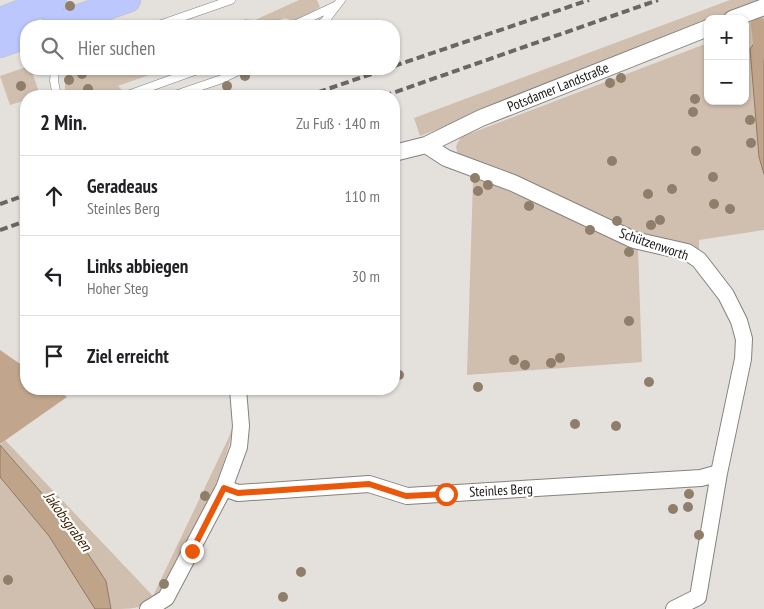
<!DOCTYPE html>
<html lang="de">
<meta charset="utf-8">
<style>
:root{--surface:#fff;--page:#f2f2f2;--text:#202124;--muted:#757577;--line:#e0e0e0}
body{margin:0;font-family:"PT Sans Narrow",sans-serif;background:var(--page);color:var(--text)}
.controls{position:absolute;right:15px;top:15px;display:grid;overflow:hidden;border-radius:10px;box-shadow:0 1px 4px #0004}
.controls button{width:45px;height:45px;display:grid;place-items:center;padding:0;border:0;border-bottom:1px solid var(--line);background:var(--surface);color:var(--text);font:25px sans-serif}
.stop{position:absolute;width:15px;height:15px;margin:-11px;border:4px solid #ea580c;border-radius:50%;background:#fff}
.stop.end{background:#ea580c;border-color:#fff;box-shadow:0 1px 5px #0008}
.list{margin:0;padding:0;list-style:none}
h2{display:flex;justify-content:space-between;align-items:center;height:65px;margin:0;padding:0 20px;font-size:21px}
h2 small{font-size:16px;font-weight:400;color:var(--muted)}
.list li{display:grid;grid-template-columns:32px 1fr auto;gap:15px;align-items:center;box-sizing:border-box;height:80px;padding:0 20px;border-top:1px solid var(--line)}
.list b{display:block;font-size:19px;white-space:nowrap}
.list p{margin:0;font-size:16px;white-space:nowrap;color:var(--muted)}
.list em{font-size:16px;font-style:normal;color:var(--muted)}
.icon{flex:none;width:28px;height:28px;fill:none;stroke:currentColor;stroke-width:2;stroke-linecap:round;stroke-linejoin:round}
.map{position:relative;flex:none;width:764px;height:609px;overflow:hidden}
.search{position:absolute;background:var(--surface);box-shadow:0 1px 4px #0004;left:20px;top:20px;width:380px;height:55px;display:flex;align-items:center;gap:12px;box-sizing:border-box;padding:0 18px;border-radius:20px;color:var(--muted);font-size:19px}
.panel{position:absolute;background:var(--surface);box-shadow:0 1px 4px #0004;left:20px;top:90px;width:380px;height:305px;border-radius:20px}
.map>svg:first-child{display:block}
.green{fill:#d0bfaf}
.forest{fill:#c1a68d}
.water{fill:#bfa48a;stroke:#8d7967}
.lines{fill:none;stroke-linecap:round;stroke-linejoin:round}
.canal{stroke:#bfa48a;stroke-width:14}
.lane-casing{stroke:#85827e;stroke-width:9}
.street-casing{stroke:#85827e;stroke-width:18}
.primary-casing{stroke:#bebdbd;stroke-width:26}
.lane{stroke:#fff;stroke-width:8}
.street{stroke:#fff;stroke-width:16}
.primary{stroke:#bbc7fd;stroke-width:25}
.rail{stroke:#696664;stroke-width:4;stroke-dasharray:8 4;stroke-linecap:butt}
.tree{fill:#8f7e6a}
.route{stroke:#ea580c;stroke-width:6}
.labels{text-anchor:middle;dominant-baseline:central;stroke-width:4.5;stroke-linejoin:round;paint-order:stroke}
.street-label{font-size:14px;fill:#171514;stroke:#fff}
.water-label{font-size:15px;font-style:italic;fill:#3e2202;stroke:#fff}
</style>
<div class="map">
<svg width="764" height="609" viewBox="0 0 764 609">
<rect width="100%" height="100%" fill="#e4e1dd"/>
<path class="green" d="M 299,0 L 317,0 L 320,7 L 296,22 L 285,18 L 266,26 L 230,26 L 245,19 L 255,20 Z
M 730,0 L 764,0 L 764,37 L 760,35 L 750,49 L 759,157 L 764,174 L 764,230 L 699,240 L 699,253 L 632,236 L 458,156 L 456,146 L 461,137 L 708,43 L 708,101 L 745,101 L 745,19 L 739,11 L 718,19 L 708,19 L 708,23 L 420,136 L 414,118 Z
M 26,67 L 31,69 L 40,95 L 26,96 L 26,100 L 10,105 L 0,76 Z
M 79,69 L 163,69 L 163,70 L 118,86 L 125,93 L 109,96 L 65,96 L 65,79 Z
M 473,179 L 482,179 L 638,250 L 642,362 L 467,375 Z
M 234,423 C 228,464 182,580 148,604 C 137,609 124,609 111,609 L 106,581 L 67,522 L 0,445 L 5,440 L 153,596 L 229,437 Z
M 0,477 L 49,536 L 95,609 L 0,609 Z"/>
<path class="forest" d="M 0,350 L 26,368 L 26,389 L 56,389 L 67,397 L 0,444 Z"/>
<path class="water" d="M 760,35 L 764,37 L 764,174 L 759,157 L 750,49 Z
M 0,445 L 67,522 L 106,581 L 111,609 L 95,609 L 49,536 L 0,477 Z"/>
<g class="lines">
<path class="canal" d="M 758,24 L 761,53"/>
<g class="lane-casing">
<path id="lane" d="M 156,26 L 231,0
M 292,26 L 337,5
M 317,26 L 324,22 L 341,0
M 55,69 L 54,81 L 57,96
M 125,96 L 200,69
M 172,96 L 222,79 L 242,69"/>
</g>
<g class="street-casing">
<path id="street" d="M 732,19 L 764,7
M 426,145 L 446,158 L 513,183 L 634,240 L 687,252 L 699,260 L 726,295 L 739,321 L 744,339 L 743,359 L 719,473 L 698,597 L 674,609
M 394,153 L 426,145 L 481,118 L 708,28
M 224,488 L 238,493 L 369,484 L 407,496 L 701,478 L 719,473
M 148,609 L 166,598 L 224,488 L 239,447 L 241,426 L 238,389"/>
</g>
<g class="primary-casing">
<path id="primary" d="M 0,20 L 54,0
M 53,26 L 128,0
M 0,45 L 26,36"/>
</g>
<use href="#lane" class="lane"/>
<use href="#street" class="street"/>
<use href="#primary" class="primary"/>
<path class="rail" d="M 394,66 L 589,0
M 307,96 L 386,69
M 384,96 L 658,0
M 0,204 L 26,195
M 0,230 L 26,221"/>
</g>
<g class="tree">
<circle cx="70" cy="6" r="5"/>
<circle cx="82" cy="74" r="5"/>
<circle cx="245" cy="76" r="5"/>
<circle cx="621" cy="78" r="5"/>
<circle cx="69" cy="80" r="5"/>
<circle cx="610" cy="83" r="5"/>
<circle cx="21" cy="86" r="5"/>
<circle cx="227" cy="86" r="5"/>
<circle cx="88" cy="89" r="5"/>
<circle cx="695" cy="99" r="5"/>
<circle cx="693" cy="112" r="5"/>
<circle cx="750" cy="120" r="5"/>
<circle cx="751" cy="143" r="5"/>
<circle cx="696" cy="151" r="5"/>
<circle cx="612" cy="161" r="5"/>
<circle cx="713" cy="177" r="5"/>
<circle cx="475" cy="178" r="5"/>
<circle cx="488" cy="185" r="5"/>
<circle cx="672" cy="189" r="5"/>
<circle cx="478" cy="191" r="5"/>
<circle cx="648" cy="194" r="5"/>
<circle cx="714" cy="204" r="5"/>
<circle cx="529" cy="206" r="5"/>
<circle cx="730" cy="209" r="5"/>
<circle cx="660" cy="220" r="5"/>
<circle cx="617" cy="221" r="5"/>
<circle cx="651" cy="225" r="5"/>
<circle cx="590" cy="230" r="5"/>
<circle cx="629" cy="252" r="5"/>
<circle cx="629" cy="321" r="5"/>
<circle cx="560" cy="358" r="5"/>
<circle cx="514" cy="360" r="5"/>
<circle cx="551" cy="363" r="5"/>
<circle cx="525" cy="365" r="5"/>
<circle cx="399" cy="375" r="5"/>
<circle cx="649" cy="382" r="5"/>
<circle cx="478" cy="387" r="5"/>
<circle cx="575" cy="424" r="5"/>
<circle cx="616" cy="426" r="5"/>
<circle cx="689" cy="494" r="5"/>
<circle cx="205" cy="496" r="5"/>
<circle cx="688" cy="507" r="5"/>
<circle cx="673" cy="509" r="5"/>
<circle cx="699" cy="535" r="5"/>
<circle cx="301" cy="572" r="5"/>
<circle cx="8" cy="580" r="5"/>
<circle cx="164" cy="584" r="5"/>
<circle cx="283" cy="597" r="5"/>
</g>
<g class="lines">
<path class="route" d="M 192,551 L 224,488 L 238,493 L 369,484 L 406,496 L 446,494"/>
</g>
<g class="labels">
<g class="street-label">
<text transform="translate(558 87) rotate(-22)">Potsdamer Landstraße</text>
<text transform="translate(654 244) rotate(19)">Schützenworth</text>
<text transform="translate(501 490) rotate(-3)">Steinles Berg</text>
</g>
<g class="water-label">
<text transform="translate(68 521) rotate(54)">Jakobsgraben</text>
</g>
</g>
</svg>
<div class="controls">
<button>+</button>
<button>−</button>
</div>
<div class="stop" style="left:446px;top:494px"></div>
<div class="stop end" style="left:192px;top:551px"></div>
<div class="search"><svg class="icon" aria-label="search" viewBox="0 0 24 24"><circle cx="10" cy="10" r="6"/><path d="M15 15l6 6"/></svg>Hier suchen</div>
<section class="panel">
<h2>2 Min.<small>Zu Fuß · 140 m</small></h2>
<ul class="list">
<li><svg class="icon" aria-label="ahead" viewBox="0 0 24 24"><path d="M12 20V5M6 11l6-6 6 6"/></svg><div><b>Geradeaus</b><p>Steinles Berg</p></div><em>110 m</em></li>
<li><svg class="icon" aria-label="left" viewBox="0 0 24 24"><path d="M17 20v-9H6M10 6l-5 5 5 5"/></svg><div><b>Links abbiegen</b><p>Hoher Steg</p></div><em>30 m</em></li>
<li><svg class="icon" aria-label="arrive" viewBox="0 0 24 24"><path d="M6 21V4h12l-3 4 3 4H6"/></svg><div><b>Ziel erreicht</b></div></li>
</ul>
</section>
</div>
